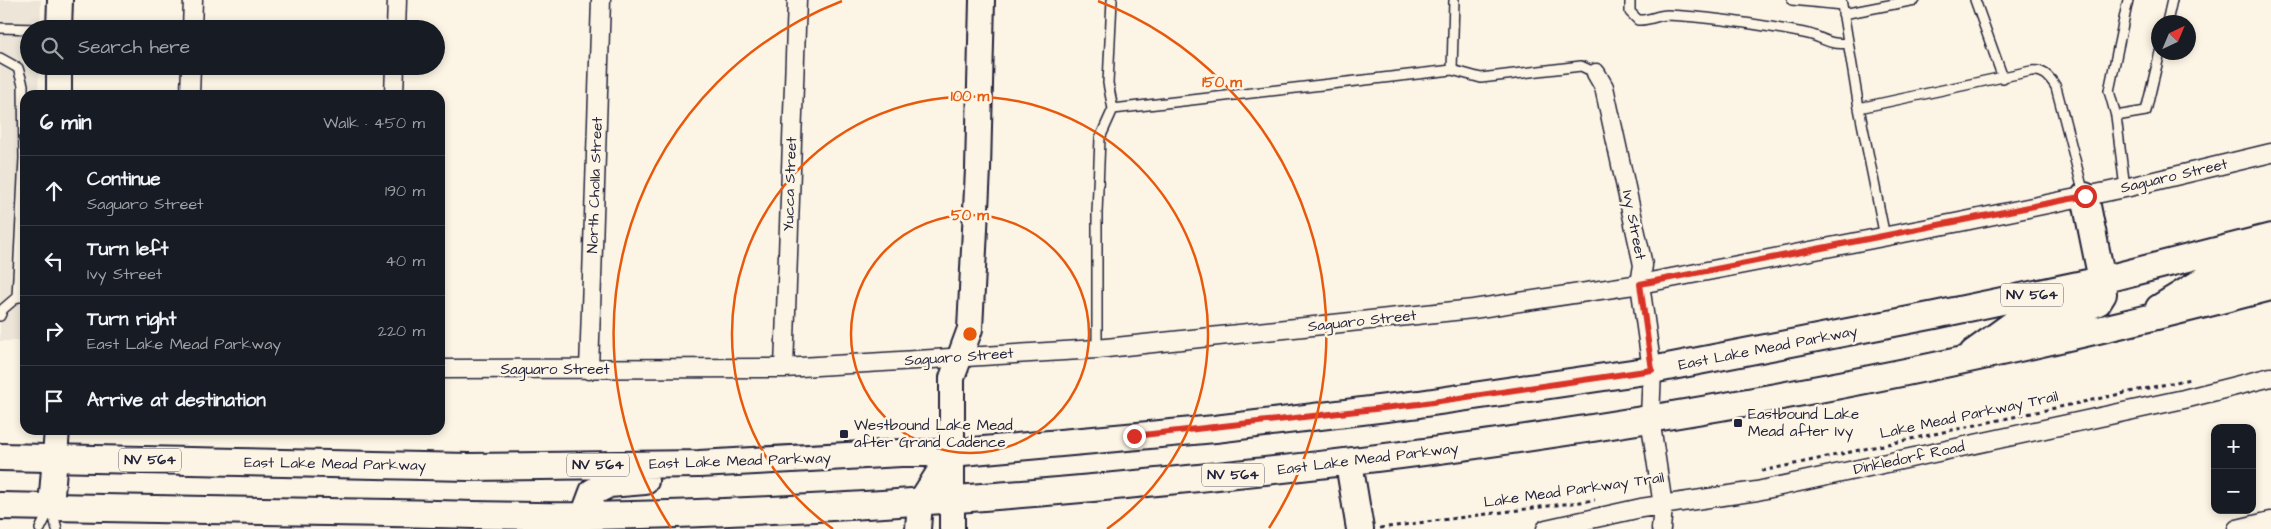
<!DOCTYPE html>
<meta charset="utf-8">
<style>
:root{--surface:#171b24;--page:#20242c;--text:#f1f3f6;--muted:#9ea1a6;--line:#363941}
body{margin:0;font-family:"Architects Daughter",sans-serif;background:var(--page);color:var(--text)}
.controls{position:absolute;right:15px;bottom:15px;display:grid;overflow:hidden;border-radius:10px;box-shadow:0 2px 8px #0003}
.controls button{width:45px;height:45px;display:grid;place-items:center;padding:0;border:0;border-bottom:1px solid var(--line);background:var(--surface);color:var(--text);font:25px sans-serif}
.compass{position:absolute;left:2151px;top:15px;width:45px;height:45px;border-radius:50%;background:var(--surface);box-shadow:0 2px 8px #0003;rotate:44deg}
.stop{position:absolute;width:15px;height:15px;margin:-11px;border:4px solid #d93025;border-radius:50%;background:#fff}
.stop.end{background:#d93025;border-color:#fff;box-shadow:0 1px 5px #0008}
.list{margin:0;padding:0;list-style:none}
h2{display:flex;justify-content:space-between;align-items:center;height:65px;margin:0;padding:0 20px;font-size:21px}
h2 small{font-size:16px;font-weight:400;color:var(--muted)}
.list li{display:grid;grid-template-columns:32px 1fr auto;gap:15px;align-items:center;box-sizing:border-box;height:70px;padding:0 20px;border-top:1px solid var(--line)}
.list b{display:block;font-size:19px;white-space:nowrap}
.list p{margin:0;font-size:16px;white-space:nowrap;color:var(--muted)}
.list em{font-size:16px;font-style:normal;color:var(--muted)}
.icon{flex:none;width:28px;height:28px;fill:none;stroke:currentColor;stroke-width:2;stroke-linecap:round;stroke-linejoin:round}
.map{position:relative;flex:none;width:2271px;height:529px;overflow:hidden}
.search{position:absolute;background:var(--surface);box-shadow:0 2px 8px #0003;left:20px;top:20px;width:425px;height:55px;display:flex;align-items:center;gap:12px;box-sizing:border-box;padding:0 18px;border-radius:28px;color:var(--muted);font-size:19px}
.panel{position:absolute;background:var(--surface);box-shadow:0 2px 8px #0003;left:20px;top:90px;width:425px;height:345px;border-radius:15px}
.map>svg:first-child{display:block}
.built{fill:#ece5d8}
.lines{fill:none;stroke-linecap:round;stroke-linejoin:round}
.lane-casing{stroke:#22223b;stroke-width:12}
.street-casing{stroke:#22223b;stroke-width:21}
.secondary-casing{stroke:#22223b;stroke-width:28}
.primary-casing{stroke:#22223b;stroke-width:30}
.path{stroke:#22223b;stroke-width:3;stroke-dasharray:4 4;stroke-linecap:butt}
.lane{stroke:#fcf5e5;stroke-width:9}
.street{stroke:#fcf5e5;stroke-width:18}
.secondary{stroke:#fcf5e5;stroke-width:24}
.primary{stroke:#fcf5e5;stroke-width:26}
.route{stroke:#d93025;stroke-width:6}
.ring{fill:none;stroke:#e8590c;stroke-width:2.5}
.poi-dot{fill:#22223b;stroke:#fcf5e5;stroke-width:2}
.labels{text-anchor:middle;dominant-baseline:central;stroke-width:5;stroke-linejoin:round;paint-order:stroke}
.shield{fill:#fcf5e5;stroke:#63616e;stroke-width:1}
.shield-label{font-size:14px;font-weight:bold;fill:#22223b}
.street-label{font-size:15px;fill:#22223b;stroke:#fcf5e5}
.poi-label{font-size:15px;fill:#22223b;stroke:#fcf5e5;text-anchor:start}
.centre{fill:#e8590c;stroke:#fcf5e5;stroke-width:2.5}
.ring-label{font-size:15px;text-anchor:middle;font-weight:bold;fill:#e8590c;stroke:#fcf5e5;stroke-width:5;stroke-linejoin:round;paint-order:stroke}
</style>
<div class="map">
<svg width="2271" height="529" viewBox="0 0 2271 529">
<rect width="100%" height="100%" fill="#fcf5e5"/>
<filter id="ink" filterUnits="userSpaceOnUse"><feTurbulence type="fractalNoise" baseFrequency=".02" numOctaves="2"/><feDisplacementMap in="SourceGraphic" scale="10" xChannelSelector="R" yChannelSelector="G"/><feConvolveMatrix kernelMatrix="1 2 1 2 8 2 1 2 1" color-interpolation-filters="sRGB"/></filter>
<g filter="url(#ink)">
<path class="built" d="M 0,0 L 41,0 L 40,29 L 29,29 L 29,66 L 39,66 L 38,95 L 25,95 L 25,341 L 0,341 Z"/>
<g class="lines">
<g class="lane-casing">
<path id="lane" d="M 1630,0 L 1630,12 L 1638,20 C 1649,21 1657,15 1667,15 C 1711,17 1762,25 1804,33 C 1822,36 1828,46 1848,43
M 1792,0 L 1842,5 L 1841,0
M 1975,0 L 2003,78
M 1842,5 L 1859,108
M 1843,14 L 1915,0
M 2167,22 L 2172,0
M 0,28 L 38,29
M 0,58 L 18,68 L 23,85 L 24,158 L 17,297
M 1452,70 L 1454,0
M 1113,109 L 1452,70 L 1481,78 L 1581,66 L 1596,73
M 2116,116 L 2146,111 L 2160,52
M 2125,188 L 2116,116 L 2109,91 L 2128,0
M 1885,237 L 1859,108 L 2031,71 C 2043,69 2050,77 2056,87 L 2084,194
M 0,316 L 3,309 L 17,297 L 25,297
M 1097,349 L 1097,213 L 1100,138 L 1113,109 L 1108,83 L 1112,0
M 52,510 L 57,529
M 40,529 L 50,509"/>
</g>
<g class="street-casing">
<path id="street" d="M 192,29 L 193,0
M 396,29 L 397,0
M 1596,73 L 1604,87 L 1643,265 L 1640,284 L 1652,370 L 1650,418 L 1663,506 L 1661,529
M 190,95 L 191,66
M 394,95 L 395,66
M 784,368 L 797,0
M 440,369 L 784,368 L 1097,349 L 1473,309 L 1640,284 L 1960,222 L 2125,188 L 2271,153
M 589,370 L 601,0
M 1546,529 L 1641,508 L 1757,491 L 2184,399 L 2271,377
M 2237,529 L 2271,521"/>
</g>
<g class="secondary-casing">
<path id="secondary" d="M 59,29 L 60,0
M 59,95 L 59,66
M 51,507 L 57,430
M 918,529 L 920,502 L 951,453
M 952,529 L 952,378 L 970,329 L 978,169 L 982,0"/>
</g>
<g class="primary-casing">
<path id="primary" d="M 2159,308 L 2208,278 L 2271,262
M 1973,353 L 2016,322 L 2087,307 L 2098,302 L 2103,294 L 2102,280 L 2085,196
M 0,457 L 468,467 L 699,464 L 901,453 L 951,453 L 1215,429 L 1419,404 L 1652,370 L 1935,315 L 2102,280 L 2271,237
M 1349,463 L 1360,529
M 0,506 C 130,509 261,511 391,513 C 456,514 522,517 587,516 C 763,513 940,502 1115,486 C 1505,451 1893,387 2271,287
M 584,516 L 593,492 L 609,484 L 645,481"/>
</g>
<path class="path" d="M 1762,471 L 2190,379
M 1380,528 L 1595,500"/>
<use href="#lane" class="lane"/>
<use href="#street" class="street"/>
<use href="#secondary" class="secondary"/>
<use href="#primary" class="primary"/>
</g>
</g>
<g class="lines" filter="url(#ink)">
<path class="route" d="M 1134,436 L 1419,404 L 1652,370 L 1640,284 L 2085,196"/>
</g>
<g class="ring">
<circle cx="970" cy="334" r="119"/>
<path d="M833 529A238 238 0 1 1 1107 529"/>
<path d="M671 528A357 357 0 0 1 842 1M1098 1A357 357 0 0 1 1269 528"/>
</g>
<g class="poi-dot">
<rect x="1733" y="418" width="10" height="10" rx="2.5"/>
<rect x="839" y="429" width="10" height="10" rx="2.5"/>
</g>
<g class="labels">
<g class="shield">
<rect x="2001" y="283.5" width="62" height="23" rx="4"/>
<rect x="119" y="448.5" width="62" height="23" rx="4"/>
<rect x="567" y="453.5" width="62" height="23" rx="4"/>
<rect x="1202" y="463.5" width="62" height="23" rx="4"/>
</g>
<g class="shield-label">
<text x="2032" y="295">NV 564</text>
<text x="150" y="460">NV 564</text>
<text x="598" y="465">NV 564</text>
<text x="1233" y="475">NV 564</text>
</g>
<g class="street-label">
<text transform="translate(2174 176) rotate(-13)">Saguaro Street</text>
<text transform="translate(790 184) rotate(-88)">Yucca Street</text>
<text transform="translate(595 185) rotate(-88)">North Cholla Street</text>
<text transform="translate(1634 225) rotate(79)">Ivy Street</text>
<text transform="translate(1362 321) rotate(-6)">Saguaro Street</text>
<text transform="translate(1768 348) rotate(-11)">East Lake Mead Parkway</text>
<text transform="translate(959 357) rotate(-4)">Saguaro Street</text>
<text x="555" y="369">Saguaro Street</text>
<text transform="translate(1969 415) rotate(-12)">Lake Mead Parkway Trail</text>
<text transform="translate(1909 458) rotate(-12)">Dinkledorf Road</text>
<text transform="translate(1368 459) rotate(-7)">East Lake Mead Parkway</text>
<text transform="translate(740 461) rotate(-2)">East Lake Mead Parkway</text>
<text transform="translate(335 464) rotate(1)">East Lake Mead Parkway</text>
<text transform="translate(1574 490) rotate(-8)">Lake Mead Parkway Trail</text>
</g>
<g class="poi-label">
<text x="1748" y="414">Eastbound Lake<tspan x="1748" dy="17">Mead after Ivy</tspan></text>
<text x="854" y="425">Westbound Lake Mead<tspan x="854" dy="17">after Grand Cadence</tspan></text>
</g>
</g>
<circle cx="970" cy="334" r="8" class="centre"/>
<g class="ring-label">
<text x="1222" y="87">150 m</text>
<text x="970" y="101">100 m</text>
<text x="970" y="220">50 m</text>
</g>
</svg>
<div class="controls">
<button>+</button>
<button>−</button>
</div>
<svg class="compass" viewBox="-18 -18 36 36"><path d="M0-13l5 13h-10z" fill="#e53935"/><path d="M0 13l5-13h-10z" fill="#9ea1a6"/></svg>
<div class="stop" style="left:2085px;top:196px"></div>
<div class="stop end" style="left:1134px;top:436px"></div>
<div class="search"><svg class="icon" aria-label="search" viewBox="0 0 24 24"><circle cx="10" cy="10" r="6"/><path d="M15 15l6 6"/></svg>Search here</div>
<section class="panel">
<h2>6 min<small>Walk · 450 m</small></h2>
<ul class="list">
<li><svg class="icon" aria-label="ahead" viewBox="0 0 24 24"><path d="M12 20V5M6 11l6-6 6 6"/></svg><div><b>Continue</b><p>Saguaro Street</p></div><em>190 m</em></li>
<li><svg class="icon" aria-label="left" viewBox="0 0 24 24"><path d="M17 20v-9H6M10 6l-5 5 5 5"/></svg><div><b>Turn left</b><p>Ivy Street</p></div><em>40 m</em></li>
<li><svg class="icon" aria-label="right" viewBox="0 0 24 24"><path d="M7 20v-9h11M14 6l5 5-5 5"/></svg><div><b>Turn right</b><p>East Lake Mead Parkway</p></div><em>220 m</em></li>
<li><svg class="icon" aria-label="arrive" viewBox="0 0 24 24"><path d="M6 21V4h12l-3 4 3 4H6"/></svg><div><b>Arrive at destination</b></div></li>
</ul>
</section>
</div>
